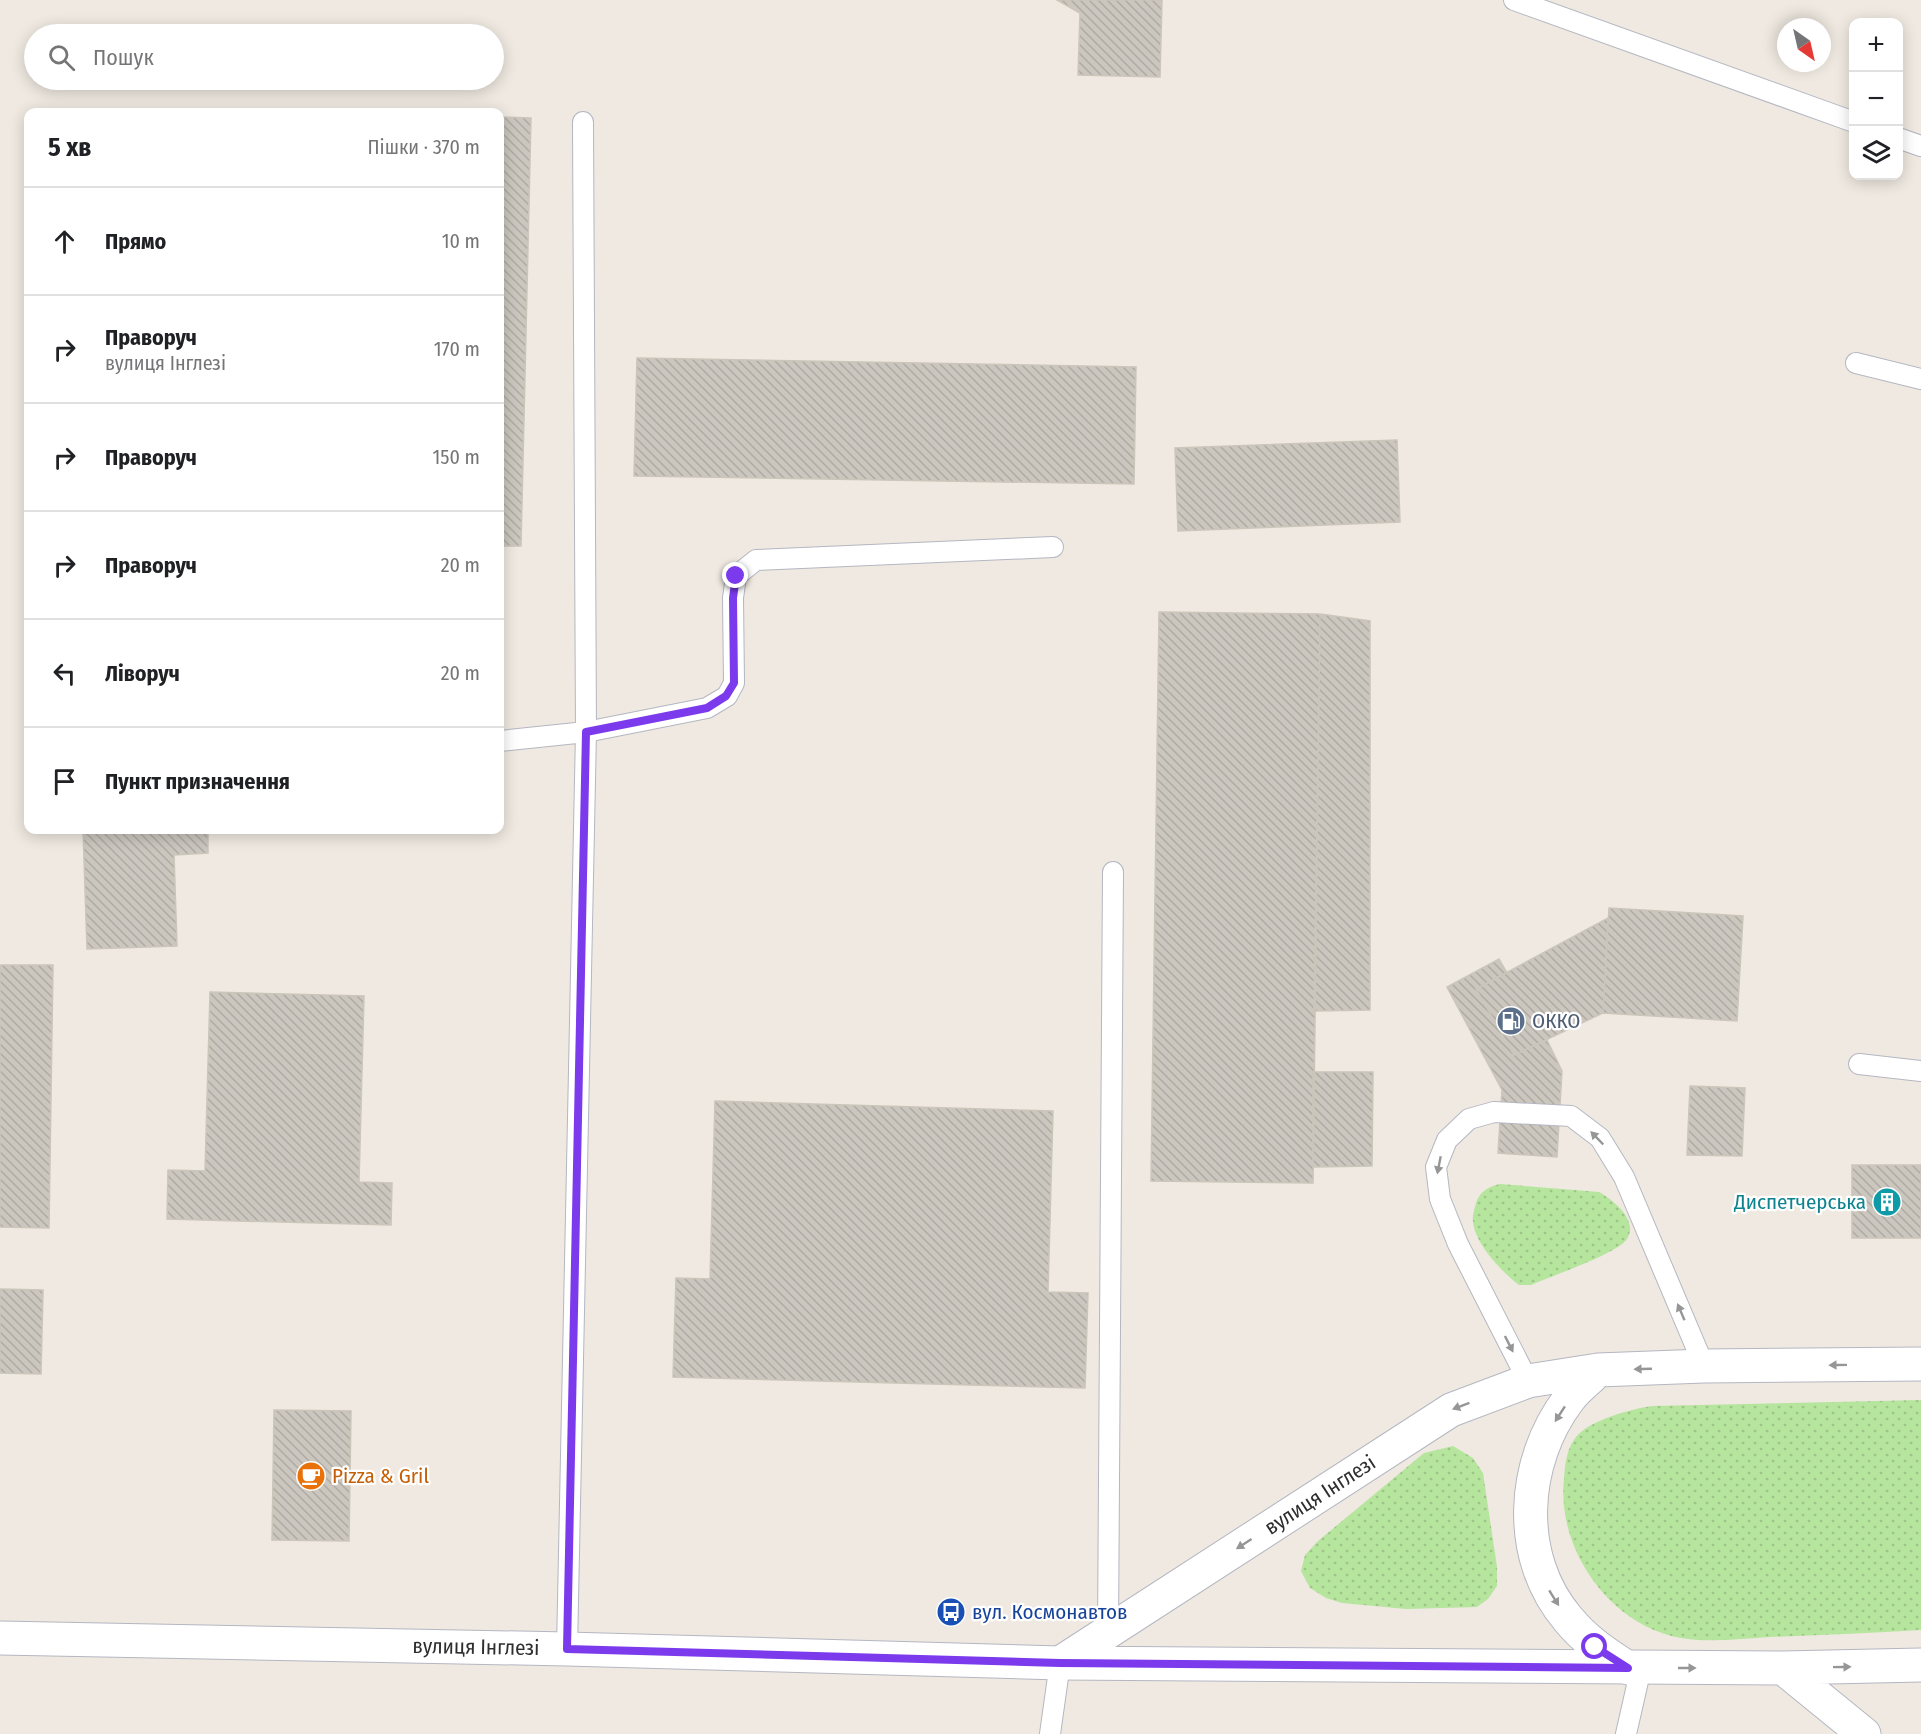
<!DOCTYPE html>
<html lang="uk">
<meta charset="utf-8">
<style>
:root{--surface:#fff;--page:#f6f6f6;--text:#202124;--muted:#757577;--line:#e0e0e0}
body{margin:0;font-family:"Fira Sans Condensed",sans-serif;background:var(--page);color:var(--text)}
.controls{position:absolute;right:18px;top:18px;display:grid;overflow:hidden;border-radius:12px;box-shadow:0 3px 15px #0003}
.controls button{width:54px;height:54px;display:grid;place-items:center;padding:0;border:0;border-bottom:2px solid var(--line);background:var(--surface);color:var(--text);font:30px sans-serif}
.compass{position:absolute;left:1777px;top:18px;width:54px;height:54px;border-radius:50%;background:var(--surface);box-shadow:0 3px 15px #0003;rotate:146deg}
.stop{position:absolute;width:18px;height:18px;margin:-14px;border:4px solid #7c3aed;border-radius:50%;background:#fff}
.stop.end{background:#7c3aed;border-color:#fff;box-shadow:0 2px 6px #0008}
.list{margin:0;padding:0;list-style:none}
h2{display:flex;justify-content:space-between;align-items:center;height:78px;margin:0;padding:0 24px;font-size:26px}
h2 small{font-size:20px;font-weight:400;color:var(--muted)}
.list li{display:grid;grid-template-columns:39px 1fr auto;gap:18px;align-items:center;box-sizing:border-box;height:108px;padding:0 24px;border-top:2px solid var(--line)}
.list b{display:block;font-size:22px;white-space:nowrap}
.list p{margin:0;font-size:20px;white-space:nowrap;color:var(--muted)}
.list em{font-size:20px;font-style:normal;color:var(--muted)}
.icon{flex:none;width:33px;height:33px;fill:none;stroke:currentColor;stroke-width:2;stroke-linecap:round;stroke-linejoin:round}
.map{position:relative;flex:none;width:1921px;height:1734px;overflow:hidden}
.search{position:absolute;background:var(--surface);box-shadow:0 3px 15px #0003;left:24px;top:24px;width:480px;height:66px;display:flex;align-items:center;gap:15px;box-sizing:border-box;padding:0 21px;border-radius:33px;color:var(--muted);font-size:22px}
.panel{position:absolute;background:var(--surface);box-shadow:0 3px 15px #0003;left:24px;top:108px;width:480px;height:726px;border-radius:12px}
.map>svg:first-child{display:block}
.grass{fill:url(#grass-dots)}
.building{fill:url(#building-back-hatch);stroke:#cbc5ba;stroke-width:1.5}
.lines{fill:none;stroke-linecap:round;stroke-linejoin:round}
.service-casing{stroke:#b4b7c1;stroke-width:22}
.secondary-casing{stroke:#b4b7c1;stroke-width:35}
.service{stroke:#fff;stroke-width:20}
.secondary{stroke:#fff;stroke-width:33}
.oneway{fill:#969696}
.route{stroke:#7c3aed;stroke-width:8}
.labels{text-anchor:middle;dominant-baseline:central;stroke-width:4.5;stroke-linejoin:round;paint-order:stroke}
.service-label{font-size:21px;fill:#4e5e75;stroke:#fff;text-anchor:start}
.culture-label{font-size:21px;fill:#0d838f;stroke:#fff;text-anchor:end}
.food-label{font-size:21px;fill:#c56008;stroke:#fff;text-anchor:start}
.street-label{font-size:21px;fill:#2e2e2e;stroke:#fff}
.transit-label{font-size:21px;fill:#164399;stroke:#fff;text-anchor:start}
</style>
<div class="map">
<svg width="1921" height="1734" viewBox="0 0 1921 1734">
<defs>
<pattern id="grass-dots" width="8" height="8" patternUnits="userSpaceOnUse" patternTransform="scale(1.5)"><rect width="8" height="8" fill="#b6e59e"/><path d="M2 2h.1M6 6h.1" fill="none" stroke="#9dc588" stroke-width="1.8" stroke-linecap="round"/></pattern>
<pattern id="building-back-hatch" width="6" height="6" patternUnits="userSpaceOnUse" patternTransform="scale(1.5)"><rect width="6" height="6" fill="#cbc7bf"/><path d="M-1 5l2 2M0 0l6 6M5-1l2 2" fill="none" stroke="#afaba4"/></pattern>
</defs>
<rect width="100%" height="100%" fill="#efe9e1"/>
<path class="grass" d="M 1500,1184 L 1599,1192 C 1613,1200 1639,1220 1627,1239 C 1619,1253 1549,1277 1531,1285 L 1519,1285 C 1503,1273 1474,1243 1473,1221 C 1472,1217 1474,1211 1475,1207 C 1478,1193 1486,1187 1500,1184 Z
M 1921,1400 L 1921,1630 C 1871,1633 1821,1635 1770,1637 C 1735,1639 1695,1645 1662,1633 C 1601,1612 1557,1543 1564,1479 C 1565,1466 1566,1451 1574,1440 C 1585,1421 1631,1409 1652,1406 Z
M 1453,1446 L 1473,1458 L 1483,1473 L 1497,1567 L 1497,1586 L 1488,1599 L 1477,1607 L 1406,1609 L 1342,1603 L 1326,1598 L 1310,1588 L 1301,1571 L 1305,1555 L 1318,1541 L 1424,1453 Z"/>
<path class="building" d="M 1057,0 L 1162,0 L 1160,77 L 1078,75 L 1080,13 Z
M 500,117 L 531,118 L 521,546 L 500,546 Z
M 637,358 L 1136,367 L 1134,484 L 634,476 Z
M 1397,440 L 1400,522 L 1178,531 L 1175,448 Z
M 1159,612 L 1320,614 L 1313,1183 L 1151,1181 Z
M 1320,614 L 1370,621 L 1370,1010 L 1314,1011 Z
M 83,830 L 208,830 L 208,853 L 174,855 L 177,946 L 87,949 Z
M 1609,908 L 1743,916 L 1737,1021 L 1603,1013 Z
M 1608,918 L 1603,1013 L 1514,1055 L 1476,989 Z
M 1499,959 L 1507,973 L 1476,989 L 1514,1055 L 1547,1040 L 1562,1071 L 1557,1157 L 1498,1153 L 1502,1090 L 1447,987 Z
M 0,965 L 53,965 L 49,1228 L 0,1227 Z
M 210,992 L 364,996 L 359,1182 L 392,1183 L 391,1225 L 167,1219 L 168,1170 L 205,1171 Z
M 1313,1072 L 1373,1072 L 1372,1166 L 1313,1167 Z
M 1690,1086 L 1745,1088 L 1742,1156 L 1687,1155 Z
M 715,1101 L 1053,1111 L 1048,1292 L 1088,1293 L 1085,1388 L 673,1377 L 676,1278 L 710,1279 Z
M 1852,1165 L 1921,1165 L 1921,1238 L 1852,1238 Z
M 0,1289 L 43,1290 L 41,1374 L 0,1373 Z
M 274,1410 L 351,1411 L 349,1541 L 272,1540 Z"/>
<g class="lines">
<g class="service-casing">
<path id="service" d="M 1514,0 L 1854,122
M 1898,138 L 1921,146
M 1856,363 L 1921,379
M 500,741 L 586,732 L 707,708 L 727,696 L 734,683 L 733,598 L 736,576 L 756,560 L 1053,547
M 1859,1064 L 1921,1071
M 1528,1381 L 1458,1244 L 1440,1199 L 1436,1167 L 1447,1140 L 1469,1119 L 1494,1112 L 1571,1116 L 1600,1138 L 1624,1177 L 1704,1366
M 1108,1632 L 1113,872
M 567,1649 L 586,732 L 583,122
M 1050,1734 L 1060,1663
M 1626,1734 L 1641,1668"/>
</g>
<g class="secondary-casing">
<path id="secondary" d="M 1598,1370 C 1589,1380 1577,1388 1569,1399 C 1521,1462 1515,1557 1568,1619 C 1585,1640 1606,1654 1628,1668
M 0,1638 L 567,1649 L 1060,1663 L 1783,1668 L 1921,1665
M 1060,1663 L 1451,1410 L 1528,1381 L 1598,1370 L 1704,1366 L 1921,1364
M 1783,1668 L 1864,1734"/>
</g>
<use href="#service" class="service"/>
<use href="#secondary" class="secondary"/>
</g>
<defs><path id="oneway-solid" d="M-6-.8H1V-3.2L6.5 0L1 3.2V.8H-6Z" transform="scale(1.5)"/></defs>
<g class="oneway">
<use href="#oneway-solid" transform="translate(1597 1138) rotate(-134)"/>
<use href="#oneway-solid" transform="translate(1439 1165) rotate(101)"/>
<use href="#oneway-solid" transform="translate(1681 1312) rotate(-113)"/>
<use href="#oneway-solid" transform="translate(1509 1344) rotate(63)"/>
<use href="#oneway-solid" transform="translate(1838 1365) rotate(179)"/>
<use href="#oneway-solid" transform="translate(1643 1369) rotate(178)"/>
<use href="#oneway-solid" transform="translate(1461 1406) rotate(159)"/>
<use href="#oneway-solid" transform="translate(1560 1414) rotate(123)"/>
<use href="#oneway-solid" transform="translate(1244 1544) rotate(147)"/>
<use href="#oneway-solid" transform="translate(1554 1598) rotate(58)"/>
<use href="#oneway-solid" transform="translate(1842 1667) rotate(-1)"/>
<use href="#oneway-solid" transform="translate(1687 1668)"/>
</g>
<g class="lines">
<path class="route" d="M 736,576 L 733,598 L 734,683 L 726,696 L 707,708 L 586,732 L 567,1649 L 1060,1663 L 1628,1668 L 1595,1647"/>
</g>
<defs>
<g id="fuel-disc" transform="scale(1.5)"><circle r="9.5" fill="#5c6f8a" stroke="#fff"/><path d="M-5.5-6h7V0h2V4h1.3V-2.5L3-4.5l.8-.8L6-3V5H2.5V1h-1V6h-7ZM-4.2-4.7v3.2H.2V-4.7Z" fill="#fff"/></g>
<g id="building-disc" transform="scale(1.5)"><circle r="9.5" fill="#0f9aa8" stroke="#fff"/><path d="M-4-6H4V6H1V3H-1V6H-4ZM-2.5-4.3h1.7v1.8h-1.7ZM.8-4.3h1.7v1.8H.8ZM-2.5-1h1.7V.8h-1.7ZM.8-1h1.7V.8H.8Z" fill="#fff"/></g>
<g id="cafe-disc" transform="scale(1.5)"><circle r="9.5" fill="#e8710a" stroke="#fff"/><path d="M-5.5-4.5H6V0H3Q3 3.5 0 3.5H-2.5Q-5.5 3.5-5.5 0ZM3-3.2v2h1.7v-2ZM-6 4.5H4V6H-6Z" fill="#fff"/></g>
<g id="bus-disc" transform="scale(1.5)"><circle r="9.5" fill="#1a4fb4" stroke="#fff"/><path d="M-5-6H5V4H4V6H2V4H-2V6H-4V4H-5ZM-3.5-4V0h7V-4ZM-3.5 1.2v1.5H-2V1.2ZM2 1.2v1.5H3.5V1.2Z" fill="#fff"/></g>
</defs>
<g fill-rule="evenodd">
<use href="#fuel-disc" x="1511" y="1021"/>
<use href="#building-disc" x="1887" y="1202"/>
<use href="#cafe-disc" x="311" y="1476"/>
<use href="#bus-disc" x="951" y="1612"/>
</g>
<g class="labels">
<g class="service-label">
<text x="1532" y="1021">ОККО</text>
</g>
<g class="culture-label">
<text x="1866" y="1202">Диспетчерська</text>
</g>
<g class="food-label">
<text x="332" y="1476">Pizza &amp; Gril</text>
</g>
<g class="street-label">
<text transform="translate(1320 1495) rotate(-33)">вулиця Інглезі</text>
<text transform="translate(476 1647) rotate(1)">вулиця Інглезі</text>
</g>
<g class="transit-label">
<text x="972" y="1612">вул. Космонавтов</text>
</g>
</g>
</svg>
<div class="controls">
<button>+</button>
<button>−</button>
<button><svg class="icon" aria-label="layers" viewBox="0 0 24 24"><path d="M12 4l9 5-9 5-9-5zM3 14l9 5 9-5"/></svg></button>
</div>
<svg class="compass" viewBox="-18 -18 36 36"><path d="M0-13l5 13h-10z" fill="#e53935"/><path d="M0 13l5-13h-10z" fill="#757577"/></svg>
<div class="stop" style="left:1595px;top:1647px"></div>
<div class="stop end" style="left:736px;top:576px"></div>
<div class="search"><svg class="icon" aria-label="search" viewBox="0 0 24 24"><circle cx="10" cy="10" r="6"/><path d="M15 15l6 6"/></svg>Пошук</div>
<section class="panel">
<h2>5 хв<small>Пішки · 370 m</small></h2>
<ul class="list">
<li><svg class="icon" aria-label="ahead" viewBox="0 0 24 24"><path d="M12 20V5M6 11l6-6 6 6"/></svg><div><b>Прямо</b></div><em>10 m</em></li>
<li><svg class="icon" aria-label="right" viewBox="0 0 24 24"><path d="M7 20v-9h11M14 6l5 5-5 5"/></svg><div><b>Праворуч</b><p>вулиця Інглезі</p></div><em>170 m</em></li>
<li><svg class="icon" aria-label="right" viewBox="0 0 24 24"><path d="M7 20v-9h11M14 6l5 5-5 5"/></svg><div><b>Праворуч</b></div><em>150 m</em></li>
<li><svg class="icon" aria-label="right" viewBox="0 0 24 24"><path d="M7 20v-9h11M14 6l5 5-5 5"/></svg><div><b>Праворуч</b></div><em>20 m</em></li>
<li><svg class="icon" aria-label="left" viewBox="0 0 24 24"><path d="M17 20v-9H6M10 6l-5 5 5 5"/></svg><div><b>Ліворуч</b></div><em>20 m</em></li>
<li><svg class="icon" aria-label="arrive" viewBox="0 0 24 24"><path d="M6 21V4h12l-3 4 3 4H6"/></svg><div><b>Пункт призначення</b></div></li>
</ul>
</section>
</div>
